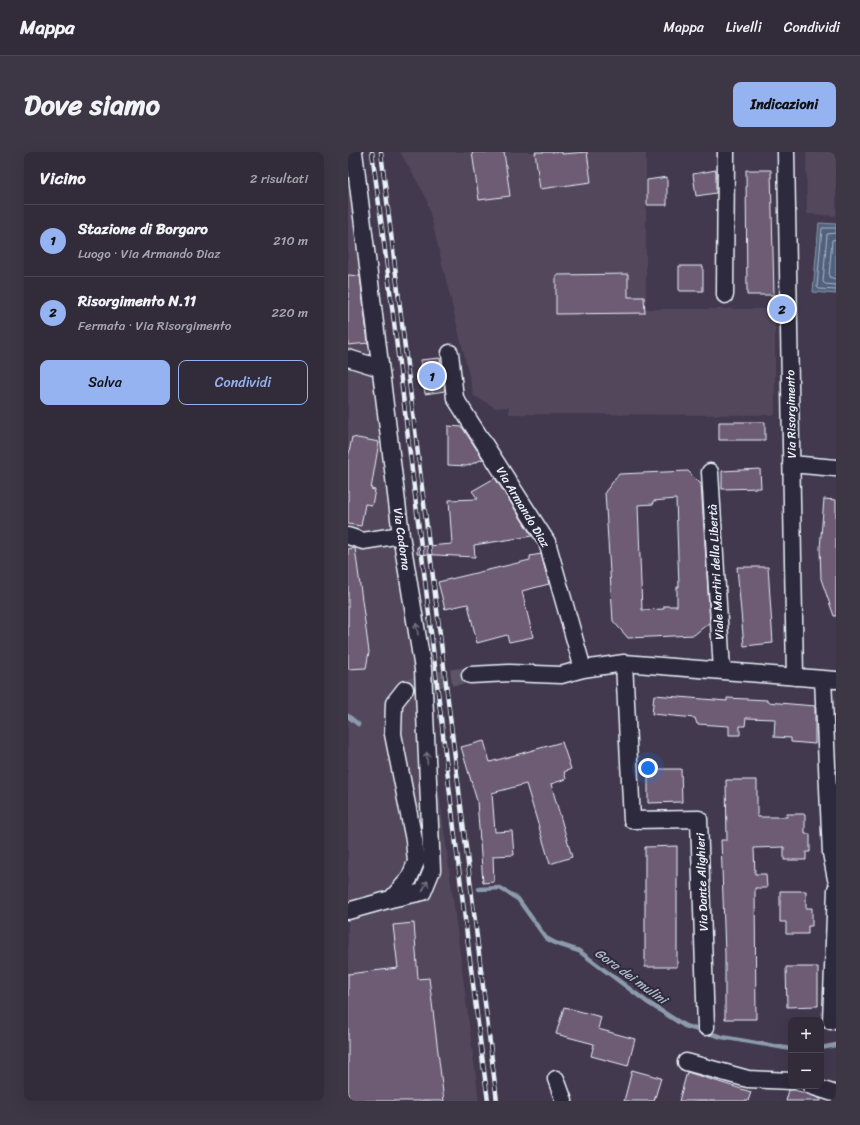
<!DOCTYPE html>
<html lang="it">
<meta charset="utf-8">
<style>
:root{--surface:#322b3a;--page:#3d3745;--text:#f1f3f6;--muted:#a8a7af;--line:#4d4754;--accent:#95b2f1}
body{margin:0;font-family:Sriracha,sans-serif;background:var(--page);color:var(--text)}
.controls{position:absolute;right:12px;bottom:12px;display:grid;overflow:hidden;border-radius:8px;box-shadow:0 4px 16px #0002}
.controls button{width:36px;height:36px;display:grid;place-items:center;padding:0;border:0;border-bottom:1px solid var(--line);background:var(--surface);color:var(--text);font:20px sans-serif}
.you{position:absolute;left:300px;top:616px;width:14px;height:14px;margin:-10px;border:3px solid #fff;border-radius:50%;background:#1a73e8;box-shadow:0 0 0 6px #1a73e833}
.badge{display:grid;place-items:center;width:26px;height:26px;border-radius:50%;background:var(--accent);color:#111;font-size:13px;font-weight:700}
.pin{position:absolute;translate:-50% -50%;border:2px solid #fff;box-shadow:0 1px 4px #0006}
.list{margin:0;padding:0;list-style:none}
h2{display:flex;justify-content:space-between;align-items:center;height:52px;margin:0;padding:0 16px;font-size:17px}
h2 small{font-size:13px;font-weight:400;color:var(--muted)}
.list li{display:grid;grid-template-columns:26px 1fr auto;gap:12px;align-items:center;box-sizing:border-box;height:72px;padding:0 16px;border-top:1px solid var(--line)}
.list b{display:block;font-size:15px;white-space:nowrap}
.list p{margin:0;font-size:13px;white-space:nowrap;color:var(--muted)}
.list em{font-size:13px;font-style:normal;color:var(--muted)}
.actions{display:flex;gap:8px;padding:12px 16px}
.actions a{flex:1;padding:9px 0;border:1px solid var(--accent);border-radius:8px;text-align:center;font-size:14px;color:var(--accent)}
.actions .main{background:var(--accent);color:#111}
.map{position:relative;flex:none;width:488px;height:949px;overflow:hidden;border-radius:8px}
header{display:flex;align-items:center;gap:24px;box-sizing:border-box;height:56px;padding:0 20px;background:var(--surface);border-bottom:1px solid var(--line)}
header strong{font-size:19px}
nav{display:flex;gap:22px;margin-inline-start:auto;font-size:14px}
.intro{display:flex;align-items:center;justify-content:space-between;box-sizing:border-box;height:96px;padding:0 24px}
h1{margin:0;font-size:28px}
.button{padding:10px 18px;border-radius:8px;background:var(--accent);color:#111;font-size:14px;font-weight:700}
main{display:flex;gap:24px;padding:0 24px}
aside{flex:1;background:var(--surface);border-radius:8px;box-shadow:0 4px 16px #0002}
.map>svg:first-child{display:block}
.built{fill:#52465c}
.water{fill:#51617b;stroke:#8d9bad}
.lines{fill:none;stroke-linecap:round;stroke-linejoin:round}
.shore{stroke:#acb7c6;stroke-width:1}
.stream{stroke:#8d9bad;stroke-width:4.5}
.building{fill:#6e5b74;stroke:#e8f1f8;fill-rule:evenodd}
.street-tunnel{stroke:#5b5568;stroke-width:16;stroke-dasharray:16 8;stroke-linecap:butt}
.street-casing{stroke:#e8f1f8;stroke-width:19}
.street{stroke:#2f2a3d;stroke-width:16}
.rail-casing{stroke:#e8f1f8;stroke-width:4.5}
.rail{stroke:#2f2a3d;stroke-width:3;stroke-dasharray:9;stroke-linecap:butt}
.oneway{stroke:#70707e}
.labels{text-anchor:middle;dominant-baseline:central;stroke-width:4;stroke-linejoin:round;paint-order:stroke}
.street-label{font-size:12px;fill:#e8f1f8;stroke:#2f2a3d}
.water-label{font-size:13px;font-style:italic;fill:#acb7c6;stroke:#2f2a3d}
</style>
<header>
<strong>Mappa</strong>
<nav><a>Mappa</a><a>Livelli</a><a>Condividi</a></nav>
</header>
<div class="intro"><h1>Dove siamo</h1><a class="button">Indicazioni</a></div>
<main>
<aside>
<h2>Vicino<small>2 risultati</small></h2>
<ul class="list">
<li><span class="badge">1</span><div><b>Stazione di Borgaro</b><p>Luogo · Via Armando Diaz</p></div><em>210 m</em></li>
<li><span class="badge">2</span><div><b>Risorgimento N.11</b><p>Fermata · Via Risorgimento</p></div><em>220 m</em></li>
</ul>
<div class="actions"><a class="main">Salva</a><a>Condividi</a></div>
</aside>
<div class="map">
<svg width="488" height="949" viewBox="0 0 488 949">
<rect width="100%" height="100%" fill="#42394e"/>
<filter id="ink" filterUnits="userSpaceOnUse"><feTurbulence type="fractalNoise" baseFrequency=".025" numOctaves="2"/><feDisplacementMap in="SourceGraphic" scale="8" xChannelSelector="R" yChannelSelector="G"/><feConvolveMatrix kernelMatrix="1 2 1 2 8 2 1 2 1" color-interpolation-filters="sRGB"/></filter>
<g filter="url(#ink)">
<path class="built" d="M 0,0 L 9,0 L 131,949 L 0,949 Z
M 52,0 L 298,0 L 298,157 L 427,157 L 427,263 L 161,262 L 161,255 L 148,256 L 126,244 L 78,45 Z
M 458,0 L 488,0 L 488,64 L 459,62 Z"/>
<path class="water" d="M 471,71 L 488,72 L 488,142 L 465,140 Z"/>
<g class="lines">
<path class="shore" d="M 488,76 L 474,76 L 469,135 L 471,137 L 488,138
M 488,81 L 479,82 L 475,130 L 477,132 L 488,133
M 488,87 L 484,88 L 481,125 L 488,127"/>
<path class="stream" d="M 0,564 L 10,572
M 131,737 L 152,736 L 170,747 L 198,786 L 207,791 L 231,799 L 299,850 L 337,874 L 374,885 L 443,897
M 473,896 L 488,893"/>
</g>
<path class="building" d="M 124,0 L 156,0 L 162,44 L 131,48 Z
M 187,0 L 214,0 L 214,2 L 239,0 L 243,30 L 192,37 Z
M 368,18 L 368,41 L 348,44 L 345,22 Z
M 398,18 L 423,18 L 426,143 L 399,143 Z
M 319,25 L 319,53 L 299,53 L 299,28 Z
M 331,114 L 355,114 L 355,139 L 331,139 Z
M 280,122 L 280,145 L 296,145 L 297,161 L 208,162 L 208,123 Z
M 0,123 L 12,124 L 20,191 L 0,193 Z
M 92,206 L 97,239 L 77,242 L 72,208 Z
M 371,270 L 417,270 L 417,288 L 371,288 Z
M 100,274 L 114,275 L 135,307 L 119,314 L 100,313 Z
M 4,285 L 31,290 L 23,337 L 27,338 L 24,353 L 17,352 L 13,374 L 0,372 L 0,306 Z
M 412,317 L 413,336 L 374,337 L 374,319 Z
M 340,319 L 353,332 L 362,470 L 346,483 L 280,486 L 265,469 L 257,340 L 271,322 ZM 328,347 L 331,435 L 329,435 L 329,454 L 316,454 L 316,457 L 294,458 L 290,353 L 306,352 L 305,349 Z
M 147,326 L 184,384 L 126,393 L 127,405 L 69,402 L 69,395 L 104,392 L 101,348 L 130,347 L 124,339 Z
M 476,347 L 488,348 L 488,464 L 486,464 L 473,427 L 472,396 Z
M 7,396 L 21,500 L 18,516 L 0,517 L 0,397 Z
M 193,402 L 201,432 L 174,439 L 185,485 L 161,490 L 159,483 L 129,491 L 120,452 L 97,457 L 90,430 L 182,408 L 182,404 Z
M 389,415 L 420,415 L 425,491 L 396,494 Z
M 306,543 L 379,549 L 379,546 L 419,548 L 419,550 L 467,554 L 467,592 L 443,590 L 443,586 L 426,585 L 427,567 L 398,566 L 397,574 L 392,574 L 392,583 L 381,583 L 381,574 L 349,572 L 347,566 L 304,562 Z
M 136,589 L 142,610 L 214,590 L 223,617 L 216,620 L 218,627 L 203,632 L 224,705 L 202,712 L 178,632 L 144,641 L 147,680 L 164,679 L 166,703 L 145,704 L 146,730 L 135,731 L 129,649 L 113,595 Z
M 300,617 L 333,617 L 334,650 L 300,651 Z
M 378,628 L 409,628 L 409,665 L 439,665 L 439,662 L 457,662 L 457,682 L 462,682 L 462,700 L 458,700 L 458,708 L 436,708 L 436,695 L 406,696 L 407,722 L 418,722 L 419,736 L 407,736 L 408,867 L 377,867 L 377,802 L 373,688 L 379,688 Z
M 329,694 L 329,815 L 297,815 L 297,695 Z
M 432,739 L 458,739 L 458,756 L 464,756 L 464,774 L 460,774 L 460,782 L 438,782 L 438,770 L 432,770 Z
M 66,771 L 70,827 L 81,826 L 96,949 L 0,949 L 0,822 L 50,816 L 45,773 Z
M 438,815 L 470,815 L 470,854 L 439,855 Z
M 216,855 L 253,865 L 250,877 L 287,887 L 280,914 L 243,904 L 246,892 L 208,882 Z
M 284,918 L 313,926 L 306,949 L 276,949 Z
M 339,920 L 403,940 L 400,949 L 331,949 Z
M 441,938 L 446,938 L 457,941 L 473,947 L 473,949 L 438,949 Z"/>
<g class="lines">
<path class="street-tunnel" d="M 57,537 L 76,529 L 122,523"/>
<g class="street-casing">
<path id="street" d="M 438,0 L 447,525
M 377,143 L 378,0
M 102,201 L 107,246 L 199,390 L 235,517
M 0,206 L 32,216
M 443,312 L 488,316
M 362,320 L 374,519
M 0,384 L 15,389 L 53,383
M 276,511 L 284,668 L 351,667 L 358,875
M 122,523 L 161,521 L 213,523 L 235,517 L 276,511 L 488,528
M 475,527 L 483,701 L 488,727
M 43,747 L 61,727 L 68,710 L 66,688 L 45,582 L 46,551 L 57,537
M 0,759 L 43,747 L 75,740 L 84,718 L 75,517 L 53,383 L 6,0
M 483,869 L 488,737
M 338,910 L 400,927 L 443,929
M 208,927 L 216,949
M 463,934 L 488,942"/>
</g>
<use href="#street" class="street"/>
<g class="rail-casing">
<path id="rail" d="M 24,0 C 67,316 98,633 140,949
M 33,0 L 149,949"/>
</g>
<use href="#rail" class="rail"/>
</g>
<defs><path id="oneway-shaft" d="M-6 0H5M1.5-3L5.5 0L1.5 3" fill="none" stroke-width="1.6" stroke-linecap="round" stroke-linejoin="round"/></defs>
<g class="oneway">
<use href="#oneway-shaft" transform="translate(69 477) rotate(-100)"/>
<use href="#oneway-shaft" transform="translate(79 606) rotate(-93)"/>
<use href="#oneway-shaft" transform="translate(77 734) rotate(-65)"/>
</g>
</g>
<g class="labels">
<g class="street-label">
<text transform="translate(443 262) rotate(-91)">Via Risorgimento</text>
<text transform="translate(175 355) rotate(59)">Via Armando Diaz</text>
<text transform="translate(54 387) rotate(82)">Via Cadorna</text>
<text transform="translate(368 420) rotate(-93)">Viale Martiri della Libertà</text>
<text transform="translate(354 730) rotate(-92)">Via Dante Alighieri</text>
</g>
<g class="water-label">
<text transform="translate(283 824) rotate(36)">Gora dei mulini</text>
</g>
</g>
</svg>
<div class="controls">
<button>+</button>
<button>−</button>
</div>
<div class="you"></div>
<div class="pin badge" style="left:84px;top:224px">1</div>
<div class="pin badge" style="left:434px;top:157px">2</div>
</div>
</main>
